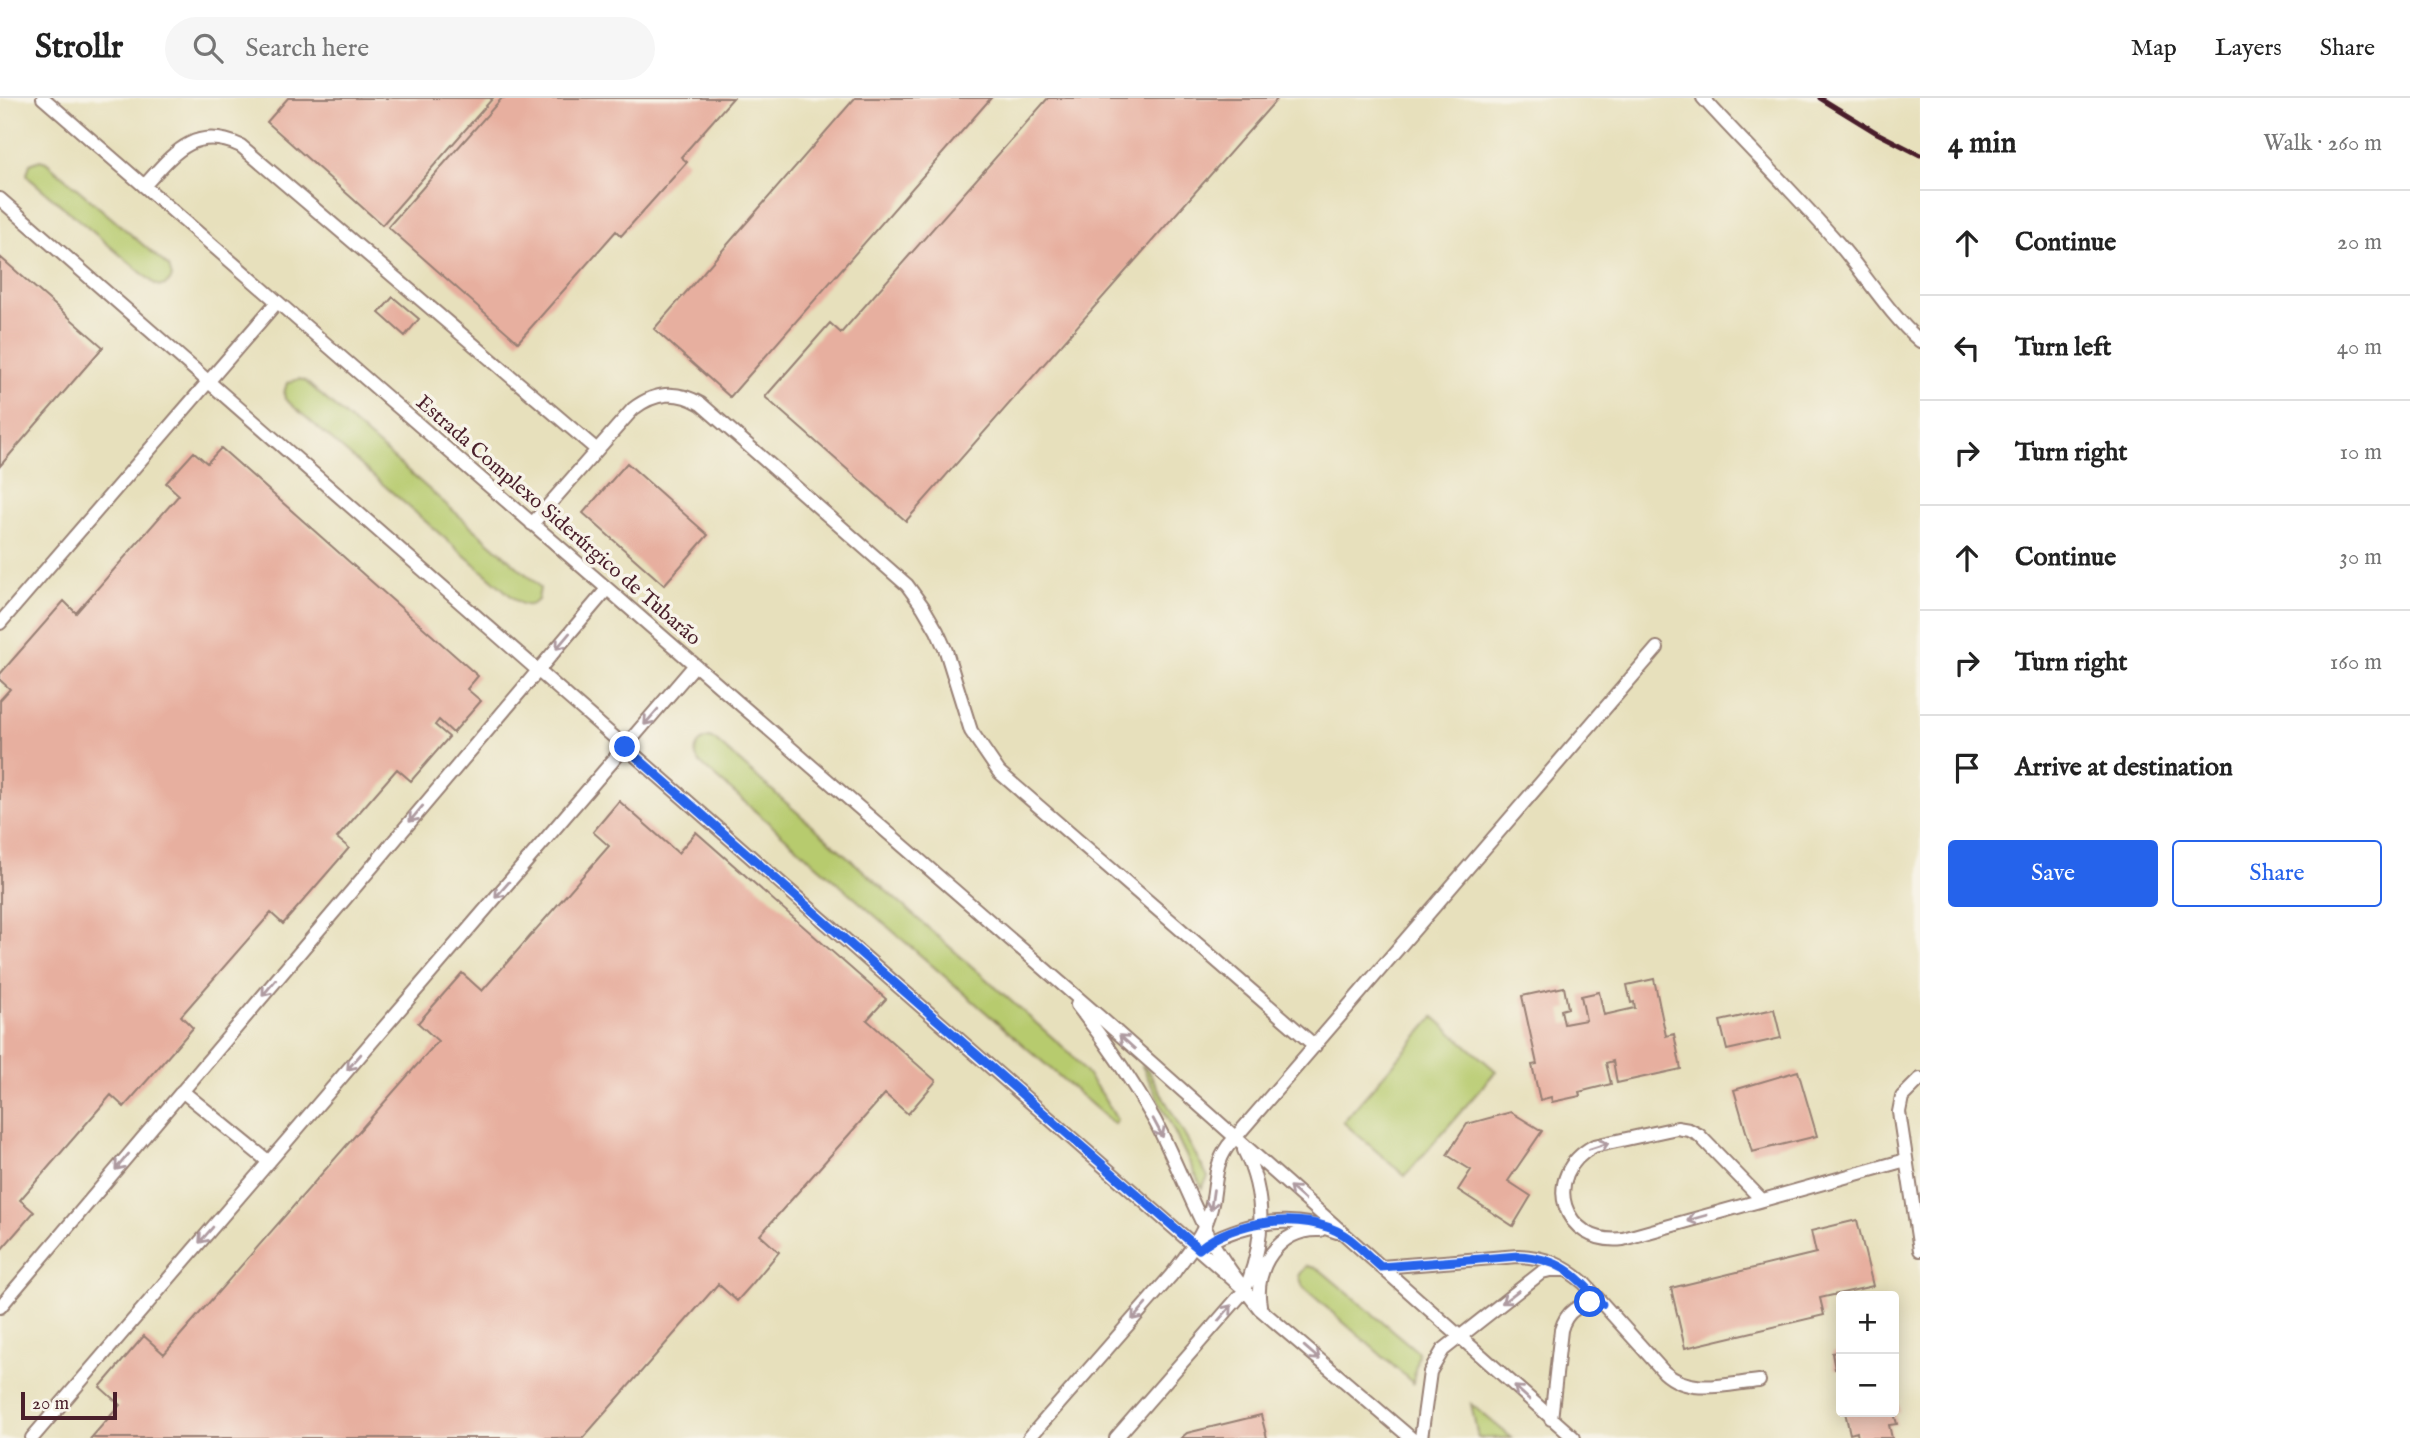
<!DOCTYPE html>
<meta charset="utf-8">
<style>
:root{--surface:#fff;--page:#f6f6f6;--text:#222;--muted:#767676;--line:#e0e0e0;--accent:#2563eb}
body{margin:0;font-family:"IM FELL English",serif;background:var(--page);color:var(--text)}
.controls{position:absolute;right:21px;bottom:21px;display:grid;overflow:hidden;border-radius:7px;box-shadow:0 4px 18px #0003}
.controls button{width:63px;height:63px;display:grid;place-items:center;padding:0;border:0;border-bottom:2px solid var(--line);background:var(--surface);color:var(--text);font:35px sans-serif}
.scale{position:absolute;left:21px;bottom:18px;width:96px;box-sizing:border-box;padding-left:7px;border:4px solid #4a1f2b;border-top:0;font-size:19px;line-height:24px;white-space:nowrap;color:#4a1f2b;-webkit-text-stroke:5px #f7f3e8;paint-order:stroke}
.stop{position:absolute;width:21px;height:21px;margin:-16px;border:5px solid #2563eb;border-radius:50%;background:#fff}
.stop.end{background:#2563eb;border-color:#fff;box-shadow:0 2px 7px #0008}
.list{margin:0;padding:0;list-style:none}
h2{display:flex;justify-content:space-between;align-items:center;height:91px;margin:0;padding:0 28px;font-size:30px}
h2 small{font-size:23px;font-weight:400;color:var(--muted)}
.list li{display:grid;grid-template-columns:46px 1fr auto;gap:21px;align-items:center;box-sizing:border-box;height:105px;padding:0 28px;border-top:2px solid var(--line)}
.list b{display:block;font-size:26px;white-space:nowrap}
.list em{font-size:23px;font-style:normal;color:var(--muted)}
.actions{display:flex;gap:14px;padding:21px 28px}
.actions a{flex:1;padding:16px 0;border:2px solid var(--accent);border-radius:7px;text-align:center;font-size:24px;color:var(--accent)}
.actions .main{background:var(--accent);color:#fff}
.icon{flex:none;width:38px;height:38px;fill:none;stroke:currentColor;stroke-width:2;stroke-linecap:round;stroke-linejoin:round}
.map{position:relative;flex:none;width:1920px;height:1340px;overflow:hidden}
header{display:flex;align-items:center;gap:42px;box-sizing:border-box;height:98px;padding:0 35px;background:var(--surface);border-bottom:2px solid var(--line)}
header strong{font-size:33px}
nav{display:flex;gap:38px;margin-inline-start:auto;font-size:24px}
.search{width:490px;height:63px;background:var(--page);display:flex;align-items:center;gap:18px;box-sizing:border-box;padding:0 24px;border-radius:38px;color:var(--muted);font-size:26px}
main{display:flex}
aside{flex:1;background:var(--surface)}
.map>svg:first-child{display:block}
.green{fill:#b7cb6e;stroke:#80754c;stroke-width:2}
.building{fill:#e7af9f}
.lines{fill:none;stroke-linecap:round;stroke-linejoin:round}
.service-casing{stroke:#988074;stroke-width:16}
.service{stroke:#fff;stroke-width:12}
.rail{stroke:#4a1f2b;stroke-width:5}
.oneway{stroke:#ae9aa0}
.route{stroke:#2563eb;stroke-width:9}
.labels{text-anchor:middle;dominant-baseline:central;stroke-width:7;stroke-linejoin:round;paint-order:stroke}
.street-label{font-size:21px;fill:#4a1f2b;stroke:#f7f3e8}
</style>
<header>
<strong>Strollr</strong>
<div class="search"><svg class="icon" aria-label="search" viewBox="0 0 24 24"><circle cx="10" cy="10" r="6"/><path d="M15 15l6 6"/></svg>Search here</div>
<nav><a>Map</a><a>Layers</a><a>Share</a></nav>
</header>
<main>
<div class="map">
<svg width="1920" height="1340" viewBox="0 0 1920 1340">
<rect width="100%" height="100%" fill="#f7f3e8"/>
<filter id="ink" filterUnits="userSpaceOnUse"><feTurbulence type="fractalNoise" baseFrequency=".0143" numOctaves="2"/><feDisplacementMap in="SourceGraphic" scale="14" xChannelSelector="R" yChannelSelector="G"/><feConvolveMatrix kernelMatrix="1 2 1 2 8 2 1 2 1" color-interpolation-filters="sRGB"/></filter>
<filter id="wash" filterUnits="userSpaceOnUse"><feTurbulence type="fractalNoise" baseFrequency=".00686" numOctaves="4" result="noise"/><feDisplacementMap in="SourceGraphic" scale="28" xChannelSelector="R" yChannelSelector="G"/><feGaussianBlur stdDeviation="1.57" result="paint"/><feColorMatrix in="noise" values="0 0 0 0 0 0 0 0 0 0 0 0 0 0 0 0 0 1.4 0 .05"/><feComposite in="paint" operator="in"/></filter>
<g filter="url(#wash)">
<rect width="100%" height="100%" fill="#e7e0bc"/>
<path class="green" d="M 40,62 L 46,64 L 169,169 L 172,179 C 168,187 164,189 156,187 L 29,80 L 27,76 L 30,66 Z
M 299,281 L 305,283 L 536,485 L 540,490 L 538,502 C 531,508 527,509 518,504 L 285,301 L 284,295 L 287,285 Z
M 709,640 L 715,642 L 1070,955 L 1102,996 L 1117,1022 L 1114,1026 L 700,665 C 691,654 696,643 709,640 Z
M 1434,919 L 1496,973 L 1405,1078 L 1343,1024 Z
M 1141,966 L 1148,972 L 1208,1079 L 1202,1090 Z
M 1307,1168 L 1319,1171 L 1418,1254 L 1413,1285 L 1303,1189 L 1299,1177 Z
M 1471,1306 L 1512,1340 L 1478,1340 Z"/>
<g id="blocks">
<path class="building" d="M 288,0 L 493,0 L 382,127 L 267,24 Z
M 502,0 L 733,0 L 681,59 L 687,64 L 621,138 L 616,133 L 518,244 L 388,129 Z
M 855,0 L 991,0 L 730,299 L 654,231 Z
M 1048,0 L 1278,0 L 906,423 L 765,299 L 830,225 L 841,235 Z
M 0,159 L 103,249 L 0,368 Z
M 393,199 L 419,221 L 405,238 L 379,215 Z
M 221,350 L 478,578 L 467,591 L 481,603 L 453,635 L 439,622 L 435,627 L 449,639 L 411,683 L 397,671 L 337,740 L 349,750 L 283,826 L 271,815 L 181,918 L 193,930 L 124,1009 L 111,997 L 20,1102 L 34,1114 L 0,1153 L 0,602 L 10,591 L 0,582 L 0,576 L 64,503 L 76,515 L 179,397 L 166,385 L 194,354 L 207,365 Z
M 627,365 L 708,437 L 664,487 L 583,415 Z
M 619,703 L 678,755 L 696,734 L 886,901 L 867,922 L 936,983 L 908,1016 L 885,996 L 760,1137 L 779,1154 L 753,1185 L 737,1203 L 718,1186 L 583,1340 L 91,1340 L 120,1307 L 100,1289 L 144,1238 L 164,1256 L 438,943 L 418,925 L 462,875 L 482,893 L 609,748 L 593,734 Z
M 1654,881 L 1666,938 L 1674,936 L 1681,971 L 1617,985 L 1613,963 L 1606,965 L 1611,986 L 1579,994 L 1580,998 L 1552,1004 L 1551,999 L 1540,1002 L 1532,967 L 1537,966 L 1522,898 L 1564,889 L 1568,910 L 1561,912 L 1564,926 L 1586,922 L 1581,898 L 1599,894 L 1604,917 L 1635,910 L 1634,904 L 1631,905 L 1627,887 Z
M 1774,911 L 1781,940 L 1727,952 L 1720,923 Z
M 1798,973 L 1817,1038 L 1752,1054 L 1734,992 Z
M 1511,1014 L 1542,1033 L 1508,1083 L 1531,1098 L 1513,1128 L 1458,1092 L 1471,1072 L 1447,1057 L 1467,1026 Z
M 1857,1122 L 1873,1188 L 1820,1200 L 1824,1217 L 1685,1250 L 1671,1190 L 1816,1155 L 1811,1133 Z
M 1841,1253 L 1841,1270 L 1835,1271 L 1832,1255 Z
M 1894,1290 L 1900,1313 L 1894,1315 L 1897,1326 L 1889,1327 L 1892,1340 L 1858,1340 L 1857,1334 L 1850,1336 L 1845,1314 L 1894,1314 Z
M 1261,1317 L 1267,1340 L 1181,1340 L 1187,1335 Z"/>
</g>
</g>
<g filter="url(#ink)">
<use href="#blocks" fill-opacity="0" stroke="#988074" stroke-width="2"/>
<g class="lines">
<g class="service-casing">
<path id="service" d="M 43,0 L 1101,920 L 1574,1340
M 1703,0 C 1747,49 1795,95 1838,145 C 1866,177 1888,215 1920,243
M 144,88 C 173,56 194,26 241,48 L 597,352
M 0,101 L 1245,1192
M 532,426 L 633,311 C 655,294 677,292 701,306 L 907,487 L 923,509 L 937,533 L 946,553 L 971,633 L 999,674 L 1315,948
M 0,525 L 277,204
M 1077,907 C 1106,944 1132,982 1155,1023 C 1175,1061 1190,1102 1210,1140 C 1224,1166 1242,1188 1260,1211 L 1411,1340
M 1920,981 L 1902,999 L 1899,1014 L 1920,1152
M 182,993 L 269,1064
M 1762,1102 L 1699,1037 L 1689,1032 L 1677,1030 L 1594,1048 C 1540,1077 1562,1148 1623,1141 L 1906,1062
M 1207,1145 C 1250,1123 1291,1116 1337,1134
M 1381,1169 L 1518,1158 C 1546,1159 1563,1167 1584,1185 L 1664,1274 C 1690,1298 1727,1286 1759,1283
M 1170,1179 C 1184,1160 1202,1140 1209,1117 C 1218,1092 1211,1072 1228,1048 L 1657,550
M 1260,1207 C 1253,1170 1279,1130 1320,1132
M 0,1209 L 607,491
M 1551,1321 L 1561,1232 C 1567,1211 1581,1204 1602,1206
M 32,1340 L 695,567
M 1029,1340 L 1175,1173
M 1116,1340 L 1245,1192 C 1265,1144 1267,1098 1244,1052
M 1421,1340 L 1430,1274 L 1443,1252 L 1542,1174 L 1550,1172 L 1566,1172"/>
</g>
<use href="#service" class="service"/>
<path class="rail" d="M 1820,0 L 1877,35 L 1920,57"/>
</g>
<defs><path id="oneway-shaft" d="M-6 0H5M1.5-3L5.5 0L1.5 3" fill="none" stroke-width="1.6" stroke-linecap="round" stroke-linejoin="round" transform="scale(1.75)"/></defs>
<g class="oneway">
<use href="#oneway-shaft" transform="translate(563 543) rotate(130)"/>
<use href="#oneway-shaft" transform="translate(651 619) rotate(131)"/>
<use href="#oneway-shaft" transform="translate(416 716) rotate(130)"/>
<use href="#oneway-shaft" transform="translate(502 792) rotate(131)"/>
<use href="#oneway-shaft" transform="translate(269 890) rotate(130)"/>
<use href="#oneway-shaft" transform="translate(1127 944) rotate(-138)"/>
<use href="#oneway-shaft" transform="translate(354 964) rotate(131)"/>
<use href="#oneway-shaft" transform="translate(1158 1030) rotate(62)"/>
<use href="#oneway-shaft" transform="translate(1599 1048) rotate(-18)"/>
<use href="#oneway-shaft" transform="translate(122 1064) rotate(130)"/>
<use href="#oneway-shaft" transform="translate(1297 1095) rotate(-138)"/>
<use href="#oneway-shaft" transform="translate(1212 1102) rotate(98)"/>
<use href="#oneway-shaft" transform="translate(1697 1120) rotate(164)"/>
<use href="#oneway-shaft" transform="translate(206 1137) rotate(131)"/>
<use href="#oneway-shaft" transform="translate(1510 1199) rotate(142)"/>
<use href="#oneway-shaft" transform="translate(1139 1214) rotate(131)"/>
<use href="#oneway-shaft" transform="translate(1225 1215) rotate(-49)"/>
<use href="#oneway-shaft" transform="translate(1312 1255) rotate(41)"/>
<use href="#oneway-shaft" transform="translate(1522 1295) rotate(-138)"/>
</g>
</g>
<g class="lines" filter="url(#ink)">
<path class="route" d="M 625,649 L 1199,1151 C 1234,1122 1304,1112 1344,1137 C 1357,1145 1369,1159 1381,1169 L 1518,1158 C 1559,1160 1576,1176 1602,1206 L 1590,1204"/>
</g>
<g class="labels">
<g class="street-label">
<text transform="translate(558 423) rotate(41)">Estrada Complexo Siderúrgico de Tubarão</text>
</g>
</g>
</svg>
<div class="controls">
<button>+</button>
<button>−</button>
</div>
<div class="scale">20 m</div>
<div class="stop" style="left:1590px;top:1204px"></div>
<div class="stop end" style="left:625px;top:649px"></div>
</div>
<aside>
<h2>4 min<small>Walk · 260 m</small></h2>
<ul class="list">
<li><svg class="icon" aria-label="ahead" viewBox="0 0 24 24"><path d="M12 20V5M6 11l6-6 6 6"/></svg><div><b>Continue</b></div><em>20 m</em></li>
<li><svg class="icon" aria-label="left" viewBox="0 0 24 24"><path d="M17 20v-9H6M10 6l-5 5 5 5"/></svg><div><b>Turn left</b></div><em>40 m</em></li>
<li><svg class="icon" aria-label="right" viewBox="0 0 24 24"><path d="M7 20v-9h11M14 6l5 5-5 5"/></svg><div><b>Turn right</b></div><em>10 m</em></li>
<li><svg class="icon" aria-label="ahead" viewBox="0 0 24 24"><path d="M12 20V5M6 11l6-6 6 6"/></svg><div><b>Continue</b></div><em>30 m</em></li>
<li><svg class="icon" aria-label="right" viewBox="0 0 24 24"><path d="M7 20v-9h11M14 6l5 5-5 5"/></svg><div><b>Turn right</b></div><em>160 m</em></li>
<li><svg class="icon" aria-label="arrive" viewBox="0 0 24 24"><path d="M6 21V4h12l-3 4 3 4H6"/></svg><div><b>Arrive at destination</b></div></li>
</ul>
<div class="actions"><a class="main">Save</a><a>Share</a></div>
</aside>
</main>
